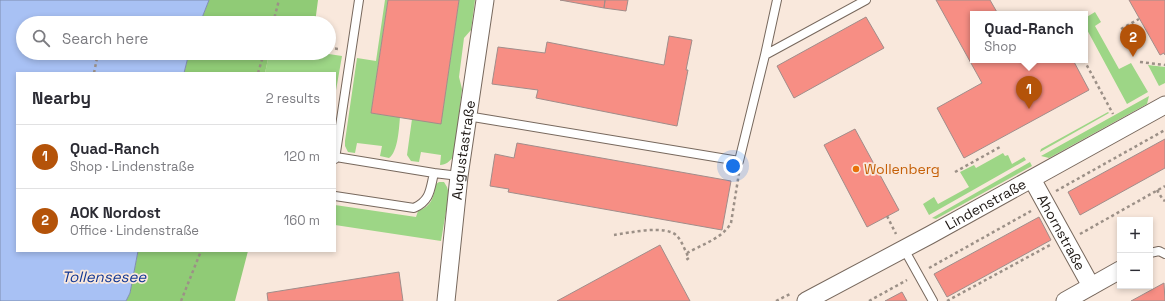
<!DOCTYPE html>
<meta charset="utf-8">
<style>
:root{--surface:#fff;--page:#f2f2f3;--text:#2b2b33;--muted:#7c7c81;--line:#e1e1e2;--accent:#b45309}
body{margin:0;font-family:"Space Grotesk",sans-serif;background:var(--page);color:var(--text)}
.controls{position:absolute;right:12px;bottom:12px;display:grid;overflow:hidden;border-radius:0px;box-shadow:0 2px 6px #0003}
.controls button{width:36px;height:36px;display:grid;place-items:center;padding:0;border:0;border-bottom:1px solid var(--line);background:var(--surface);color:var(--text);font:20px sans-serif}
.you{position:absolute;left:733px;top:166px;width:14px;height:14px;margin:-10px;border:3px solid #fff;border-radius:50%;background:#1a73e8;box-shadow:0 0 0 6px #1a73e833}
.badge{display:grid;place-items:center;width:26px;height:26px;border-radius:50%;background:var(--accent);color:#fff;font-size:13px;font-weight:700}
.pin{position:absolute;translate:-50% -33px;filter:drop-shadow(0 1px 2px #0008)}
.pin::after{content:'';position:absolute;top:21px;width:14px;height:12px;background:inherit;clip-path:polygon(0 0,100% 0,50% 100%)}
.popup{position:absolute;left:970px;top:11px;width:118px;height:52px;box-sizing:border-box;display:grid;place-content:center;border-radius:0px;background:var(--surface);filter:drop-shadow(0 1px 3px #0005);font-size:13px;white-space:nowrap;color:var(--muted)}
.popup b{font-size:15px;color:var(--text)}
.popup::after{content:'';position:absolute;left:50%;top:100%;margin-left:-8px;border:8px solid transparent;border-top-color:var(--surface)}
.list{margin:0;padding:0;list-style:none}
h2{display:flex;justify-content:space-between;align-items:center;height:52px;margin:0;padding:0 16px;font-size:17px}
h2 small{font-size:13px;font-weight:400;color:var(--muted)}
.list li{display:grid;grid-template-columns:26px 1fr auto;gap:12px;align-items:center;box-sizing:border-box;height:64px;padding:0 16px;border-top:1px solid var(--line)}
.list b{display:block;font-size:15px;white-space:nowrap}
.list p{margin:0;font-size:13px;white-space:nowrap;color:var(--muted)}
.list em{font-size:13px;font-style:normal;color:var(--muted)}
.icon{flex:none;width:22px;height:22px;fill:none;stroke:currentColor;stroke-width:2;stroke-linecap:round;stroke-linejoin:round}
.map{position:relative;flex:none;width:1165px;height:301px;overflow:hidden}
.search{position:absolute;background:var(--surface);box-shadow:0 2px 6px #0003;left:16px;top:16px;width:320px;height:44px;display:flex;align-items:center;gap:10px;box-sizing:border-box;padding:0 14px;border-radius:22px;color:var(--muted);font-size:15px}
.panel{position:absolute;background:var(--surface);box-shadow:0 2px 6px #0003;left:16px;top:72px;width:320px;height:180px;border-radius:0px}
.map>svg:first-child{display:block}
.green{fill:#9dd686}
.forest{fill:#90cb76}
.water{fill:#a8c1f4;stroke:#7e8eb0}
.building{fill:#f78e84;stroke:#a18d8a}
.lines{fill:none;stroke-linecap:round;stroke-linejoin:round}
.service-casing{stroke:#77685d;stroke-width:10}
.minor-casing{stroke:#77685d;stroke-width:19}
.path{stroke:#9c9087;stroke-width:2.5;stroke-dasharray:3 3;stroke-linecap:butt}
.service{stroke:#fff;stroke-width:8}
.minor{stroke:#fff;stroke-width:17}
.food-dot{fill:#e8710a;stroke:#f9e8dc;stroke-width:1.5}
.labels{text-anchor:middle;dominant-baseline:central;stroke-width:3.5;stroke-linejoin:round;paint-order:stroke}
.street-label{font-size:14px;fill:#1c1612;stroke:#f9e8dc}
.food-label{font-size:14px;fill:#c56008;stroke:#f9e8dc;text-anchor:start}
.water-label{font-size:15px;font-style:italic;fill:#113794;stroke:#f9e8dc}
</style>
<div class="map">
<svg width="1165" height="301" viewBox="0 0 1165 301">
<rect width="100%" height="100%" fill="#f9e8dc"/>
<path class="green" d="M 385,0 L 388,0 L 371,113 L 400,117 C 399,128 398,152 389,158 L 380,156 L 382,146 L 357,143 L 355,153 L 348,152 L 345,146 L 345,141 L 357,58 L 376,61 Z
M 459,0 L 475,0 L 471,30 L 464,38 L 459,77 L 462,89 L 454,156 C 450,161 446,165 440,165 L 441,155 L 421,152 L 419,162 L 411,161 L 407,155 L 412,119 L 441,123 Z
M 1095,12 L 1101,22 L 1095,26 L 1119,69 L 1131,63 L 1148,92 L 1127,104 L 1085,26 L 1085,18 Z
M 274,53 L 322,53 L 342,56 L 335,96 L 335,73 L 265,73 L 268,59 Z
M 1148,65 L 1165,67 L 1165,83 L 1159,86 Z
M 1149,96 L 1147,104 L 1049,158 L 1041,156 Z
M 1108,112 L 1109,113 L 1040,152 L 1041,149 Z
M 1003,153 L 1005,156 L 1008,155 L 1012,164 L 1024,157 L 1026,160 L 929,215 L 923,204 L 934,197 L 938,204 L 969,187 L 960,172 L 974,165 L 976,168 Z
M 1030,162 L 1032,166 L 936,219 L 932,218 Z
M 439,182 L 444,182 L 447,187 L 449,194 L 441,241 L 335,225 L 335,205 L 416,217 L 418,211 C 432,206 433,198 436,184 Z"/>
<path class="forest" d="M 209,0 L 318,0 L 315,23 L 200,23 Z
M 189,53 L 274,53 L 268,59 L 265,73 L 184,73 Z
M 138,251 L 248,251 L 235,301 L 126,301 L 130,293 Z"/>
<path class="water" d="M 0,0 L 209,0 L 200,23 L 23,23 L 23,53 L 189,53 L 184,73 L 17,73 L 17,251 L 138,251 L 130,293 L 126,301 L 0,301 Z"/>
<path class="building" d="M 388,0 L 459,0 L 441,124 L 371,113 Z
M 560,0 L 605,0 L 604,8 Z
M 605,0 L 628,0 L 626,11 L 604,8 Z
M 936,0 L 990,0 L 998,14 L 973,14 L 973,60 L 1073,60 L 1089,90 L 964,158 L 937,108 L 982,83 Z
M 1129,0 L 1165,0 L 1165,55 L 1164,53 L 1160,55 Z
M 866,17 L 884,48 L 794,98 L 777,66 Z
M 669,36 L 692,40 L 686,70 L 688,70 L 677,126 L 536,98 L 538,90 L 492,84 L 498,47 L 545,53 L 547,42 L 664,65 Z
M 855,129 L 899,210 L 867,227 L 824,145 Z
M 1165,139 L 1165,168 L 1080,215 L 1068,192 Z
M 517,143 L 731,181 L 722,230 L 508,192 L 509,189 L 490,186 L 495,154 L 514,158 Z
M 1039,217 L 1051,240 L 947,297 L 934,274 Z
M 660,245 L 690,301 L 557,301 Z
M 399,272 L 403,301 L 268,301 L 267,293 Z
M 1164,283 L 1165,301 L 1131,301 Z
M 902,292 L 907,301 L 885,301 Z"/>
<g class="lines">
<g class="service-casing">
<path id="service" d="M 765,55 L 777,0
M 467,116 L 739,161 L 765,55 L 866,0
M 336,157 L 434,173
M 335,159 L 359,0
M 335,196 L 414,208 C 431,200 430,189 434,173 L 459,176
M 904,249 L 933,301
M 1150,253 L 1159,251 L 1165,254"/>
</g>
<g class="minor-casing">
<g id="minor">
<path id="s1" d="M 1032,179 L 1091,286"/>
<path id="s2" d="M 446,301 L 459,176 L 485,0"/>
<path id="s3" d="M 806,301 L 930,235 L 1165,105"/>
<path d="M 1065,301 L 1120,270"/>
</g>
</g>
<path class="path" d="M 273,23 L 279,0
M 1121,29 L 1139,19
M 329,48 L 339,49
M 1084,60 L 1113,114
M 1140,62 L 1165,65
M 94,73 L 98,53
M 258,73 L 264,53
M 955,172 L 1000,147
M 1157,190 L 1163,200 L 1165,201
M 1056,191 L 1165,130
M 887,216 L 896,234
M 1080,234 L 1165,186
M 614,235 C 629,233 666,224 677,236 C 682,241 685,251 689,258 L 686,260
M 687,253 C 701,245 723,238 731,223 L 739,173
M 929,268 L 1031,211
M 181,301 L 201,251
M 776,301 L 792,293
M 869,301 L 907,280
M 947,301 L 1050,245"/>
<use href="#service" class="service"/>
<use href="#minor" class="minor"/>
</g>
<circle class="food-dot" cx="856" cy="169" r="4"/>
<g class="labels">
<g class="street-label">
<text stroke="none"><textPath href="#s2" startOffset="152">Augustastraße</textPath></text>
<text stroke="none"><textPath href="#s3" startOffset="204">Lindenstraße</textPath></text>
<text stroke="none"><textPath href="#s1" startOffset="61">Ahornstraße</textPath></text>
</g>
<g class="food-label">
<text x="864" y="169">Wollenberg</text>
</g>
<g class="water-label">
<text x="104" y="276">Tollensesee</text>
</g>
</g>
</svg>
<div class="controls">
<button>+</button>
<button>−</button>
</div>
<div class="you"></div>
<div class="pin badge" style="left:1029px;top:109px">1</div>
<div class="popup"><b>Quad-Ranch</b>Shop</div>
<div class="pin badge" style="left:1133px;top:57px">2</div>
<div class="search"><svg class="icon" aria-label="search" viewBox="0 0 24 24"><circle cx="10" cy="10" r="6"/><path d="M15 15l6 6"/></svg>Search here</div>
<section class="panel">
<h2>Nearby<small>2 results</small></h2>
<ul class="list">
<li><span class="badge">1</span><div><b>Quad-Ranch</b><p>Shop · Lindenstraße</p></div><em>120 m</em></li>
<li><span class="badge">2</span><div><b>AOK Nordost</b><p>Office · Lindenstraße</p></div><em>160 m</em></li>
</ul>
</section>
</div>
